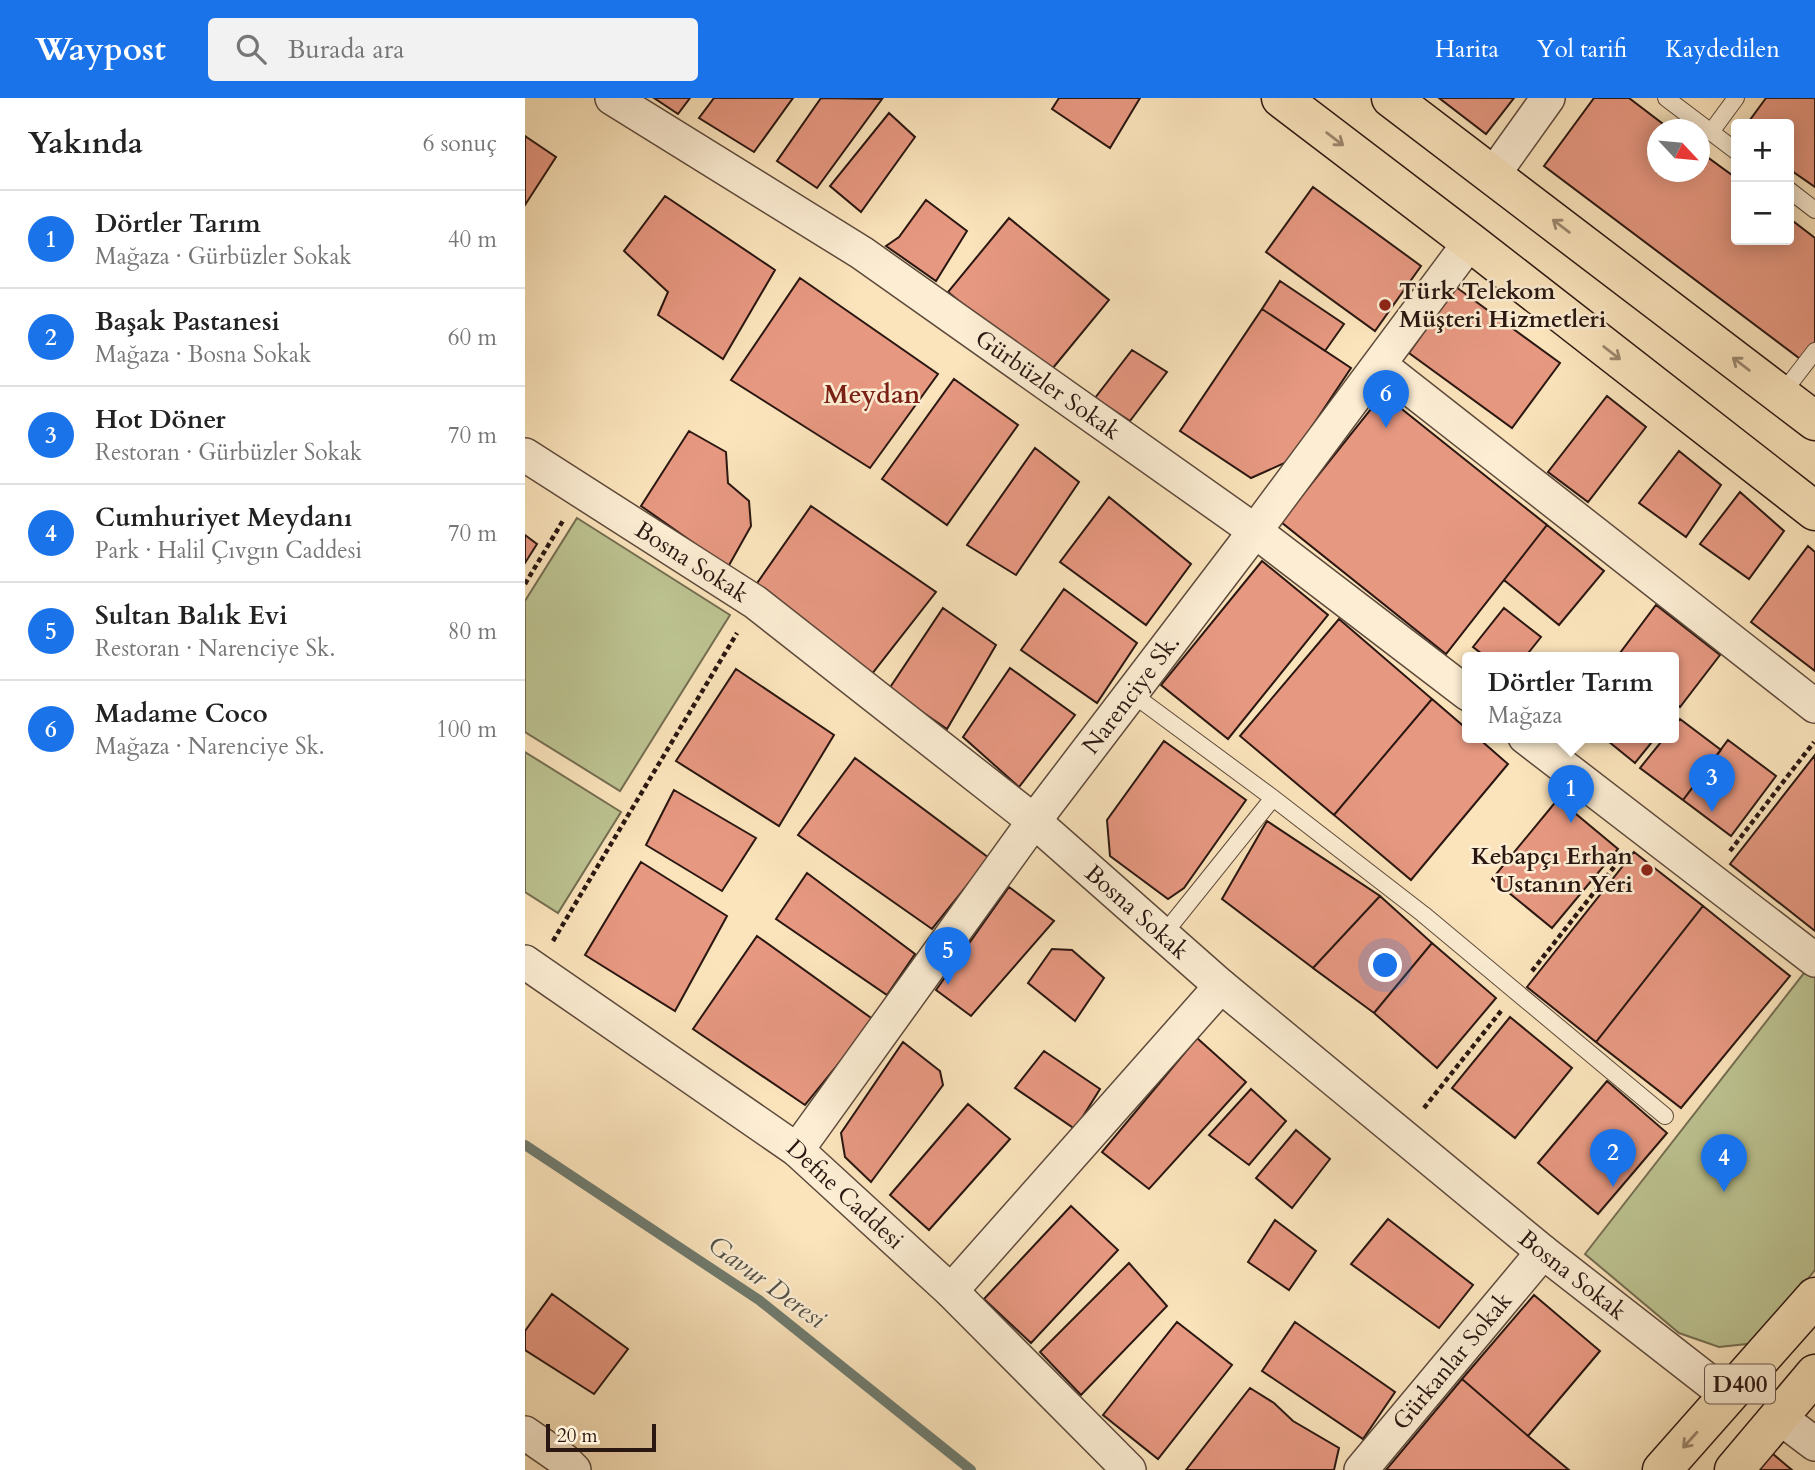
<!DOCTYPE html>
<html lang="tr">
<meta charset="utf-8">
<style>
:root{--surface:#fff;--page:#f2f2f2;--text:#222;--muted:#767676;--line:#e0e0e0;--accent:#1a73e8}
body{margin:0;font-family:Cardo,serif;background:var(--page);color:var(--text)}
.controls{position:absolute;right:21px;top:21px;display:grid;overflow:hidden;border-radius:7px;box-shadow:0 4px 18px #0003}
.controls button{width:63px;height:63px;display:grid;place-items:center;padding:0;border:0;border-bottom:2px solid var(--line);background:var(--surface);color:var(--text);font:35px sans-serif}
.compass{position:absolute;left:1122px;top:21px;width:63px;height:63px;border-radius:50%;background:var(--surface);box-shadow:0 4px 18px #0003;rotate:116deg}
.scale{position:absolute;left:21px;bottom:18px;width:110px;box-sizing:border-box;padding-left:7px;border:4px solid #2a1711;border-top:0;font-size:19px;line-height:24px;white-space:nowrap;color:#2a1711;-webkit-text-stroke:5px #fcedd3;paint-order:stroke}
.you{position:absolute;left:861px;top:868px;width:24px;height:24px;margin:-18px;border:5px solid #fff;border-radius:50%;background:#1a73e8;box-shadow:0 0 0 10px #1a73e833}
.badge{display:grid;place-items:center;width:46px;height:46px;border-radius:50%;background:var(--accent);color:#fff;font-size:23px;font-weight:700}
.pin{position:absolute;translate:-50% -58px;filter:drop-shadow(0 2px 4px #0008)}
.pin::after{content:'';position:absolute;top:37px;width:24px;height:21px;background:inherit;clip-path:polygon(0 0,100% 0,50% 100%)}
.popup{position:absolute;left:937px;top:554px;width:217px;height:91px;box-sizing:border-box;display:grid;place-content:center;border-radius:7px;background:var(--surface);filter:drop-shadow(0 2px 5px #0005);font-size:23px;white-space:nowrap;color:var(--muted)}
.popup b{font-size:26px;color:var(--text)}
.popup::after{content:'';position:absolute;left:50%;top:100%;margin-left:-14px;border:14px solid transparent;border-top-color:var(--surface)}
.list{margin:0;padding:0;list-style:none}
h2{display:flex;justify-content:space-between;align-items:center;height:91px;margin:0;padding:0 28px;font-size:30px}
h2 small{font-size:23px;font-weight:400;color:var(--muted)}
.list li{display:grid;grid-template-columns:46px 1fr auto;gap:21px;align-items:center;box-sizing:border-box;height:98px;padding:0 28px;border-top:2px solid var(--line)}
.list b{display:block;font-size:26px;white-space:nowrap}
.list p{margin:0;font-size:23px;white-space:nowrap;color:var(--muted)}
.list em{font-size:23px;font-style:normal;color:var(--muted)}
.icon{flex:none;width:38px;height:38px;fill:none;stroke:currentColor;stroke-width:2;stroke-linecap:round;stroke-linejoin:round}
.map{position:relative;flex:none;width:1290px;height:1372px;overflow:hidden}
header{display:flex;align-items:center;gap:42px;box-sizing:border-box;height:98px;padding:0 35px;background:var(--accent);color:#fff}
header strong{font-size:33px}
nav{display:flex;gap:38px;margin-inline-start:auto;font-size:24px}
.search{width:490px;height:63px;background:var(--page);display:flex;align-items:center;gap:18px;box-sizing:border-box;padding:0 24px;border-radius:7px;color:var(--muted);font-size:26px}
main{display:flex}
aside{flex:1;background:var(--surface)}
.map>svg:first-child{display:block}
.green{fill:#bdc492;stroke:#746e52;stroke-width:2}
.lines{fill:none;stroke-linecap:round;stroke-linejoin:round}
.stream{stroke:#707c70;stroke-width:10}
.building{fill:#e79881;stroke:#2a1711;stroke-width:2}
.lane-casing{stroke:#5e4a3c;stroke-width:18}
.street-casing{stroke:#5e4a3c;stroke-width:36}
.highway-casing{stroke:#2a1711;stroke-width:41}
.path{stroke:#2a1711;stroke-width:4.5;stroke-dasharray:5 3.5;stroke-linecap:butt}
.lane{stroke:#fcedd3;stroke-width:16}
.street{stroke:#fcedd3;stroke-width:33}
.highway{stroke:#fbe4bc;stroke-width:38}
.oneway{stroke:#9d886f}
.poi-dot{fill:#8f2418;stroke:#fcedd3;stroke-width:2.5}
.labels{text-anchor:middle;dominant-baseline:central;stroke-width:5;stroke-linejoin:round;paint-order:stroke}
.shield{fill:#fcedd3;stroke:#69574b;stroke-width:2}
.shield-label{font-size:23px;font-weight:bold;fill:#2a1711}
.poi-label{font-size:24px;font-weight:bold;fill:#2a1711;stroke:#fcedd3;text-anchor:start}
.street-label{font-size:24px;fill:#2a1711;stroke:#fcedd3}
.neighbourhood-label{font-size:26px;font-weight:bold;fill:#7a1f14;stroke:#fcedd3}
.water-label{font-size:26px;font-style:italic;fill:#535249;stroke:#fcedd3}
</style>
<header>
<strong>Waypost</strong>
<div class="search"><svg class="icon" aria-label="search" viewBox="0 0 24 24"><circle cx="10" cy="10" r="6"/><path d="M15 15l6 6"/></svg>Burada ara</div>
<nav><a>Harita</a><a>Yol tarifi</a><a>Kaydedilen</a></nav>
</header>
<main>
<aside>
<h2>Yakında<small>6 sonuç</small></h2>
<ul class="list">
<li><span class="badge">1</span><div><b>Dörtler Tarım</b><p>Mağaza · Gürbüzler Sokak</p></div><em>40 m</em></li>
<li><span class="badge">2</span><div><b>Başak Pastanesi</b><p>Mağaza · Bosna Sokak</p></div><em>60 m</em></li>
<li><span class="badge">3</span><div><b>Hot Döner</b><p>Restoran · Gürbüzler Sokak</p></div><em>70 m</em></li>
<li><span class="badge">4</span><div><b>Cumhuriyet Meydanı</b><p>Park · Halil Çıvgın Caddesi</p></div><em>70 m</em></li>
<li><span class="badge">5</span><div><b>Sultan Balık Evi</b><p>Restoran · Narenciye Sk.</p></div><em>80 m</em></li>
<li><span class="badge">6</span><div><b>Madame Coco</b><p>Mağaza · Narenciye Sk.</p></div><em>100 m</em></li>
</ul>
</aside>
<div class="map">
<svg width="1290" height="1372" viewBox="0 0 1290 1372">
<rect width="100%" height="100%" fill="#fbe4bc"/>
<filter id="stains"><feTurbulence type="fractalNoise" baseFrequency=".00286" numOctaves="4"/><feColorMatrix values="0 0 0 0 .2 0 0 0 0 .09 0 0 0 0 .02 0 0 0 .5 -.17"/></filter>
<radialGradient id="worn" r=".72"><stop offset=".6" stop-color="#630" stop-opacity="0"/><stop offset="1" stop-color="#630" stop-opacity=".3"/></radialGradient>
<path class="green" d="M 52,420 L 205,517 L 95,693 L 0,634 L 0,503 Z
M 0,654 L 96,714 L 33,815 L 0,794 Z
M 1290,861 L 1290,1172 L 1231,1245 L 1194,1249 L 1154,1235 L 1060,1156 Z"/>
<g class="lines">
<path class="stream" d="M 0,1047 L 234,1202 L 446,1372"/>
</g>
<path class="building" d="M 129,0 L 165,0 L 153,16 Z
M 189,0 L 268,0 L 229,54 L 174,20 Z
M 296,0 L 357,1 L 292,90 L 252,63 Z
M 534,0 L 615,0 L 585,50 L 527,11 Z
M 914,0 L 989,0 L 961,36 Z
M 1069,0 L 1104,0 L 1146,32 L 1132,32 L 1132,74 L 1174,74 L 1174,53 L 1211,80 L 1211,142 L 1264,142 L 1264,120 L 1290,140 L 1290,247 L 1278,263 L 1019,68 Z
M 1241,0 L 1290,0 L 1290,89 L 1264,71 L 1264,26 L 1222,26 Z
M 364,15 L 390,39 L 336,114 L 305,88 Z
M 0,38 L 31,59 L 0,107 Z
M 788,89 L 896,168 L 850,233 L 741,154 Z
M 140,98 L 250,172 L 198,261 L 133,217 L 143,194 L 99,153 Z
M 401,102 L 442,133 L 411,183 L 361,148 L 374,139 Z
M 484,120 L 584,202 L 523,276 L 423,194 Z
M 275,180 L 413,276 L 345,370 L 206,282 Z
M 755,183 L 819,226 L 800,253 L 737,211 Z
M 931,189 L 1035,265 L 987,330 L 884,255 Z
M 737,211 L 826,270 L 764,363 L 726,380 L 655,333 Z
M 607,252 L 642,274 L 605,323 L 570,300 Z
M 429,281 L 493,327 L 422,427 L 357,381 Z
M 858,296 L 1022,427 L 921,556 L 756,424 Z
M 1082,298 L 1121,329 L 1063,404 L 1023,374 Z
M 164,333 L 201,354 L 203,385 L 224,403 L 226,428 L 203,469 L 116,408 Z
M 510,350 L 554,384 L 491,477 L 442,447 Z
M 1154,353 L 1196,387 L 1161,439 L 1114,405 Z
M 1215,394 L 1259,433 L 1224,481 L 1175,446 Z
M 584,399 L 666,466 L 621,527 L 535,464 Z
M 286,408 L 411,494 L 346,577 L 228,491 Z
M 1022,427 L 1079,473 L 1034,527 L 979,482 Z
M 0,437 L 12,446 L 0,465 Z
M 1283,448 L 1290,454 L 1290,573 L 1226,524 Z
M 737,463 L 803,517 L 703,641 L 636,587 Z
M 539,491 L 612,545 L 572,605 L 496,552 Z
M 1131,507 L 1195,557 L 1155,609 L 1149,604 L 1149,559 L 1092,559 Z
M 418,510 L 471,547 L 422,631 L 364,591 Z
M 979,510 L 1016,539 L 1000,559 L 961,559 L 948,549 Z
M 814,521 L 907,601 L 809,717 L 715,638 Z
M 485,570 L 550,617 L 494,689 L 438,639 Z
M 211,571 L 309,637 L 254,728 L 151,663 Z
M 907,601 L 943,632 L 943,639 L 952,639 L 983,666 L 886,782 L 809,717 Z
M 1155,621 L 1196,652 L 1158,702 L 1115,670 L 1140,639 L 1149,639 L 1149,628 Z
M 1078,639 L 1131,639 L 1110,665 Z
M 1203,642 L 1251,678 L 1206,738 L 1158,702 Z
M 639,643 L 721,702 L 659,790 L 643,801 L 585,758 L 582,722 Z
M 1290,657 L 1290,833 L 1205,766 Z
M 330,660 L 464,760 L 407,831 L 273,737 Z
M 149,692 L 231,740 L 197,793 L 121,747 Z
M 1033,701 L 1093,751 L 1027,830 L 967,781 Z
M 742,723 L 855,798 L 788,870 L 697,801 Z
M 1109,754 L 1178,808 L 1071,944 L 1002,889 Z
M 116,764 L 202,818 L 150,913 L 60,857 Z
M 282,775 L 390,856 L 362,897 L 251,821 Z
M 484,789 L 529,823 L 446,918 L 411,892 Z
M 855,798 L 907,845 L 849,915 L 788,870 Z
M 1178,808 L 1265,878 L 1156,1010 L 1071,944 Z
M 232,838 L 349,922 L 280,1007 L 168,931 Z
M 907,845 L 971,900 L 912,970 L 849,915 Z
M 527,851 L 547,852 L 579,880 L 550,923 L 503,885 Z
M 985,919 L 1047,970 L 990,1040 L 927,990 Z
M 672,940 L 721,984 L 624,1091 L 577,1054 Z
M 378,944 L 415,973 L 418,987 L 346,1084 L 320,1059 L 316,1035 Z
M 519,953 L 575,991 L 550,1031 L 490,990 Z
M 1082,983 L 1142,1035 L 1073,1116 L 1013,1065 Z
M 726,991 L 761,1023 L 724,1067 L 684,1037 Z
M 443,1006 L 485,1041 L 404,1132 L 365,1097 Z
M 771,1032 L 805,1061 L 767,1110 L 731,1080 Z
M 546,1108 L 593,1152 L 506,1245 L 459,1201 Z
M 863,1121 L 948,1187 L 914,1230 L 826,1166 Z
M 750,1122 L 791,1153 L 764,1192 L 723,1164 Z
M 604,1165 L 642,1208 L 556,1297 L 515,1254 Z
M 27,1196 L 103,1251 L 69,1296 L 0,1252 L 0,1233 Z
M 1009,1197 L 1075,1253 L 1003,1338 L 937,1281 Z
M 652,1224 L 707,1267 L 633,1361 L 578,1317 Z
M 770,1224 L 870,1294 L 838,1341 L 737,1273 Z
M 937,1281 L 1003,1338 L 1044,1372 L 861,1372 Z
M 725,1290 L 749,1305 L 768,1323 L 814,1350 L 809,1372 L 661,1372 Z
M 1242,1351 L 1267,1372 L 1224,1372 Z"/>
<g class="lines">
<g class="lane-casing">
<path id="lane" d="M 1141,0 L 1211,53
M 1186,34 L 1211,0
M 1264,92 L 1290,112
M 1256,297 L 1290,253
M 606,595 L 748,700 L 898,816 L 1140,1018
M 638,837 L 748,700"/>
</g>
<g class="street-casing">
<g id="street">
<path id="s1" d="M 87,0 L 337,155 L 730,433 L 943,596"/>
<path d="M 968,77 L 1023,0"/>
<path d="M 855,267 L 1290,608"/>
<path id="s2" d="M 0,357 L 230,504 L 509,723 L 696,888 L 1018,1154 L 1204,1299"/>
<path d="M 1000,639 L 1290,862"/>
<path id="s3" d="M 0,864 L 272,1052 L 426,1193 L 604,1372"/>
<path id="s4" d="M 272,1052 L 509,723 L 730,433 L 945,144"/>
<path d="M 426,1193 L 696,888"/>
<path d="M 1254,1319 L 1290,1346"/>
<path d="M 0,1335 L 39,1362 L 49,1372"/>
<path id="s5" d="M 836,1372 L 1018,1154"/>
</g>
</g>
<g class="highway-casing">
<path id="highway" d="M 756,0 L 945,144 L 1290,413
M 866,0 L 1290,323
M 1137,1372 L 1290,1199
M 1209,1372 L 1290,1276"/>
</g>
<path class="path" d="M 0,486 L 39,421
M 1205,753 L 1289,644
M 28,843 L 212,535
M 1007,873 L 1097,759
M 899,1010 L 976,913"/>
<use href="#lane" class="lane"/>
<use href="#street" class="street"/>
<use href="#highway" class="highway"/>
</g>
<defs><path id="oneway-shaft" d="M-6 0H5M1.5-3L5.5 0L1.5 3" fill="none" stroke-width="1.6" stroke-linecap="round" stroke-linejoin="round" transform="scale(1.75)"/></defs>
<g class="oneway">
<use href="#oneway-shaft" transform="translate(810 41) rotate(37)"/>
<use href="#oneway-shaft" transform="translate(1036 128) rotate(-143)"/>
<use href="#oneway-shaft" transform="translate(1087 255) rotate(38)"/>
<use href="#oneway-shaft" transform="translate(1216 266) rotate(-143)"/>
<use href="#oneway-shaft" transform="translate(1165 1342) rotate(132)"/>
</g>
<g class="poi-dot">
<circle cx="860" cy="207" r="7"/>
<circle cx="1122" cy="772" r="7"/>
</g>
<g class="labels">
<rect class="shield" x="1180" y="1266.5" width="70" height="39" rx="5"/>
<g class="shield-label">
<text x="1215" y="1286">D400</text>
</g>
<g class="poi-label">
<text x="874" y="193">Türk Telekom<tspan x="874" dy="28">Müşteri Hizmetleri</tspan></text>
<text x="1108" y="758" text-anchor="end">Kebapçı Erhan<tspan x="1108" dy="28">Ustanın Yeri</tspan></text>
</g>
<g class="street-label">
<text stroke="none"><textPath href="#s1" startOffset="522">Gürbüzler Sokak</textPath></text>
<text stroke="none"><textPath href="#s2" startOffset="198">Bosna Sokak</textPath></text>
<text stroke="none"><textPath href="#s4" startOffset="565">Narenciye Sk.</textPath></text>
<text stroke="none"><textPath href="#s2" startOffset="765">Bosna Sokak</textPath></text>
<text stroke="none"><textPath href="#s3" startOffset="396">Defne Caddesi</textPath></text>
<text stroke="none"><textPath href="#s2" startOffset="1332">Bosna Sokak</textPath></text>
<text stroke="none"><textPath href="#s5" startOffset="142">Gürkanlar Sokak</textPath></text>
</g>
<g class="neighbourhood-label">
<text x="347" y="296">Meydan</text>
</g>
<g class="water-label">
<text transform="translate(242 1184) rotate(36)">Gavur Deresi</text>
</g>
</g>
<rect width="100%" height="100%" filter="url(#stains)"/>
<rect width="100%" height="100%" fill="url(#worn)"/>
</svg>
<div class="controls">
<button>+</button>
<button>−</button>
</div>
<svg class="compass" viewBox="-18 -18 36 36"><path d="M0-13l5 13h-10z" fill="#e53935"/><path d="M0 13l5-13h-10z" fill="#767676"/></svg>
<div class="scale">20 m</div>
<div class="you"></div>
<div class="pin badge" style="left:1046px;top:725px">1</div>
<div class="popup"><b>Dörtler Tarım</b>Mağaza</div>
<div class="pin badge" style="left:1088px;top:1089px">2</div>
<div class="pin badge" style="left:1187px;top:714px">3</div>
<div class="pin badge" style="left:1199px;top:1094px">4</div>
<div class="pin badge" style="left:423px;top:887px">5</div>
<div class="pin badge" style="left:861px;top:330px">6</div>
</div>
</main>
